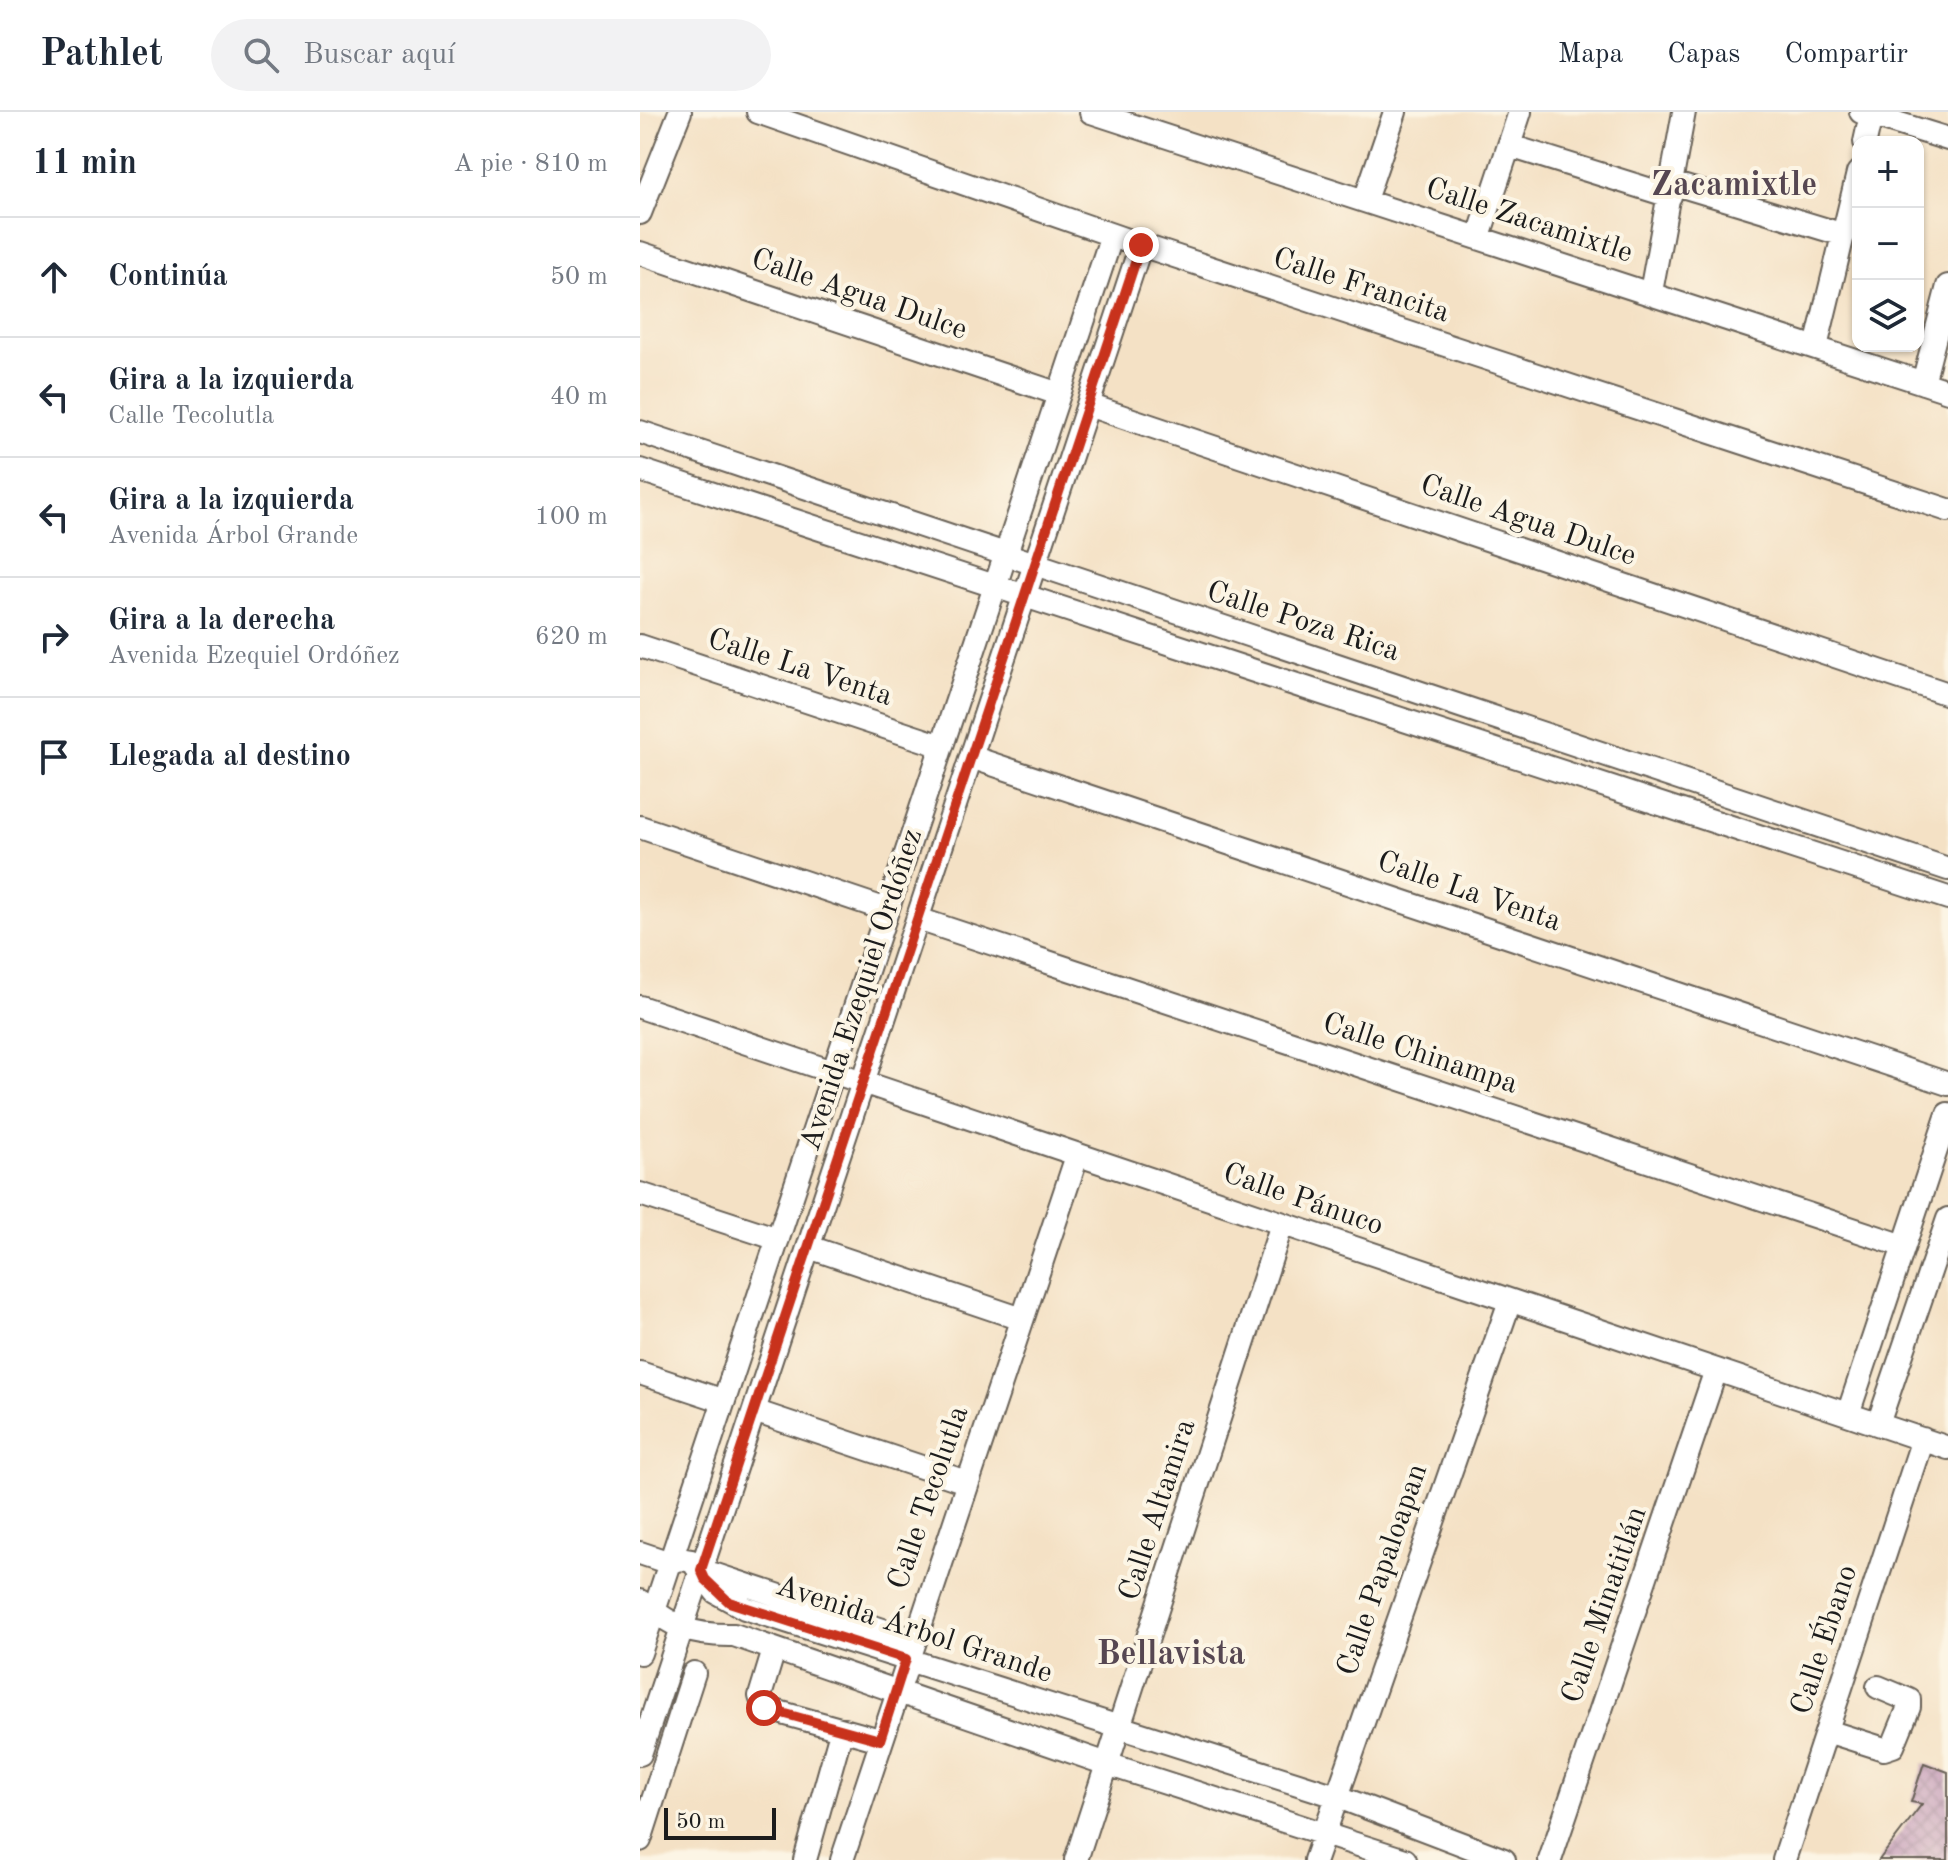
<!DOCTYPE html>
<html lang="es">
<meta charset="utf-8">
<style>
:root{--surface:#fff;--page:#f2f2f3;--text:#1f2937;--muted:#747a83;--line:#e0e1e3}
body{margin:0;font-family:"Old Standard TT",serif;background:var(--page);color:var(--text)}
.controls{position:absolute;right:24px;top:24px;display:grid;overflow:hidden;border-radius:16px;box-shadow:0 2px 6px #0004}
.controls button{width:72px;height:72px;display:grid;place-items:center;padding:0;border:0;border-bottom:2px solid var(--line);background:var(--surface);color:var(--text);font:40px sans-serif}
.scale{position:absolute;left:24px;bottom:20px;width:112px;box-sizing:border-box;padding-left:8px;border:4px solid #1c1c1c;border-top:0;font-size:22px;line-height:28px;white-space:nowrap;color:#1c1c1c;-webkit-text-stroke:6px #fcf5e5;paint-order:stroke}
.stop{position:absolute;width:24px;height:24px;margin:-18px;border:6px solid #c8321e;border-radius:50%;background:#fff}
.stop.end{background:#c8321e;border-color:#fff;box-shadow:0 2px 8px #0008}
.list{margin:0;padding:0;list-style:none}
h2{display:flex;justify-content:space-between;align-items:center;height:104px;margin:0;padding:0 32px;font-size:34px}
h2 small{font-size:26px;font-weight:400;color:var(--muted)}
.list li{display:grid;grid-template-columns:52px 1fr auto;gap:24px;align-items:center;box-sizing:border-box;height:120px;padding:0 32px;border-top:2px solid var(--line)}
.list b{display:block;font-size:30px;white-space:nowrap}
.list p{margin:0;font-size:26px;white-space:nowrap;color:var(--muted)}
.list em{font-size:26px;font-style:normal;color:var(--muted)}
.icon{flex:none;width:44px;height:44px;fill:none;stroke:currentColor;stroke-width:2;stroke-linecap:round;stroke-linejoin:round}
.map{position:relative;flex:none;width:1308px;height:1748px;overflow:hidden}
header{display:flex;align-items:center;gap:48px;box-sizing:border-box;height:112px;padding:0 40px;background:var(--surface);border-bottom:2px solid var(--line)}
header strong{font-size:38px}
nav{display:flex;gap:44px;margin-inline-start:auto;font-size:28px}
.search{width:560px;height:72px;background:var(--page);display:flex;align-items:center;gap:20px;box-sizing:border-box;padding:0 28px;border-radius:44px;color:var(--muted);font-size:30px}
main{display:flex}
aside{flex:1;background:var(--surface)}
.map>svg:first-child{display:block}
.building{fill:url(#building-cross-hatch)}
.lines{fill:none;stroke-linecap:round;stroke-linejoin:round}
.minor-casing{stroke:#686157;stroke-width:26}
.minor{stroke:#fff;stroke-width:22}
.route{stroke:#c8321e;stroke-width:10}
.labels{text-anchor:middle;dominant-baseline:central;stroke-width:8;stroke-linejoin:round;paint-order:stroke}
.street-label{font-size:30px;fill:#1c1c1c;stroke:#fcf5e5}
.quarter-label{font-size:34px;font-weight:bold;fill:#564752;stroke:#fcf5e5}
</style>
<header>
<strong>Pathlet</strong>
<div class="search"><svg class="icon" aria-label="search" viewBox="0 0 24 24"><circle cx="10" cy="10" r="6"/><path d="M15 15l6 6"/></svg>Buscar aquí</div>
<nav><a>Mapa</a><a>Capas</a><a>Compartir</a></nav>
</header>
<main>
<aside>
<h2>11 min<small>A pie · 810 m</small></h2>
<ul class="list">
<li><svg class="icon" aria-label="ahead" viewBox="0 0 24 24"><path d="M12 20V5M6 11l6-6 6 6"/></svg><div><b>Continúa</b></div><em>50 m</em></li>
<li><svg class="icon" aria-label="left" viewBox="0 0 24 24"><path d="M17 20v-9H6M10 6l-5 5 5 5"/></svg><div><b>Gira a la izquierda</b><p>Calle Tecolutla</p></div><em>40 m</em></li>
<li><svg class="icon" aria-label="left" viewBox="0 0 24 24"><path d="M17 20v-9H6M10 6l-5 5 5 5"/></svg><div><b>Gira a la izquierda</b><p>Avenida Árbol Grande</p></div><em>100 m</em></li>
<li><svg class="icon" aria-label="right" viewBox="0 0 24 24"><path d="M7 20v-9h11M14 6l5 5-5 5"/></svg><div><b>Gira a la derecha</b><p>Avenida Ezequiel Ordóñez</p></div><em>620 m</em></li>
<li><svg class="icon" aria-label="arrive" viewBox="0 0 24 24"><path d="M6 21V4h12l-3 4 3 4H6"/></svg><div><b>Llegada al destino</b></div></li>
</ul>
</aside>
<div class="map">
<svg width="1308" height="1748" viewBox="0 0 1308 1748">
<defs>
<pattern id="building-cross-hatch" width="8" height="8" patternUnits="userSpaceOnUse" patternTransform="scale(2)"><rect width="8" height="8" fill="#c298b7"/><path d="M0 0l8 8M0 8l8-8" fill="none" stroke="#9d7b94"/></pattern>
</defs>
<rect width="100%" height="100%" fill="#fcf5e5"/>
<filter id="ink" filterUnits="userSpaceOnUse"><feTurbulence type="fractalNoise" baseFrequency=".0125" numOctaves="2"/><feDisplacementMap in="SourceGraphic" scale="16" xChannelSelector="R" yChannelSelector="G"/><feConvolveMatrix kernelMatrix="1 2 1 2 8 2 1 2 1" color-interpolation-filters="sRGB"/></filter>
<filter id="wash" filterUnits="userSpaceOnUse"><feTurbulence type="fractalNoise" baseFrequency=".006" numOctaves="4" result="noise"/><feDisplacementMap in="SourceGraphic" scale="32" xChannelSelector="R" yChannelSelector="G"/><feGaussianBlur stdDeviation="1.8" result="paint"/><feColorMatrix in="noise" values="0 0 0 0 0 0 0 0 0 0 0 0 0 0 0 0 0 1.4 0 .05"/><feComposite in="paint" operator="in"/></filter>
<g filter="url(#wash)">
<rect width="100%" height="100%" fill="#f4e1c5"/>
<g id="blocks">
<path class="building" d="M 1284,1651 L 1308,1660 L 1308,1748 L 1239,1748 L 1282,1692 L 1271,1690 Z"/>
</g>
</g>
<g filter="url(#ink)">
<use href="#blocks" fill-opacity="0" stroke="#686157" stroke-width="2"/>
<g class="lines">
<g class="minor-casing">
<path id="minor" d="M 118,0 L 501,133 L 1308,398
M 451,0 L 1308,279
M 1221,0 L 1308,27
M 1225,30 L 1231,3
M 870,34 L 1030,84
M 1032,71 L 1204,123
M 725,88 L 755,0
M 0,101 L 40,0
M 839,124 L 880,0
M 0,141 L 419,282
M 1011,180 L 1044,0
M 1176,235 L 1218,61
M 1283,271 L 1308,174
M 448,293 L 1308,582
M 0,320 L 1308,757
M 0,358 L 1308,786
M 0,534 L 302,634
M 331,645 L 1308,972
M 0,715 L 247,798
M 278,807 L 1264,1134
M 0,895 L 1308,1336
M 0,1082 L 138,1127
M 169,1135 L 382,1207
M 0,1261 L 84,1289
M 114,1299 L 326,1370
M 1208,1302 L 1308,1002
M 1238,1312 L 1308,1107
M 0,1441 L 30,1451 L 40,1447 L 52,1449 L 76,1480 L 105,1496 L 696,1684 L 864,1748
M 61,1458 L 273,1528
M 0,1489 C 34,1515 50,1524 94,1523 L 467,1652 L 765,1748
M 134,1538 L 120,1584 L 124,1596 L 240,1628
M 0,1541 L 472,123
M 1187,1619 L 1244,1637 L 1253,1634 L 1269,1595 L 1269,1588 L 1238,1575
M 0,1642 L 501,133
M 0,1728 L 54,1561
M 165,1748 L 201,1620
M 202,1748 L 437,1044
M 436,1748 L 642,1112
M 675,1748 L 870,1189
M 910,1748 L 1076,1258
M 1144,1748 L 1283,1327"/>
</g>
<use href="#minor" class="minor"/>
</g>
</g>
<g class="lines" filter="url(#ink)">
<path class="route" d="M 124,1596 L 240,1628 L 266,1547 L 89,1490 L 65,1467 L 61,1458 L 501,133"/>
</g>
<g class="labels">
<g class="street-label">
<text transform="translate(889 109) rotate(18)">Calle Zacamixtle</text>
<text transform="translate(721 174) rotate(18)">Calle Francita</text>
<text transform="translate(219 183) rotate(19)">Calle Agua Dulce</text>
<text transform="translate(888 409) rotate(19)">Calle Agua Dulce</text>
<text transform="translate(663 510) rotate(18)">Calle Poza Rica</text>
<text transform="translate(160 556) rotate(18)">Calle La Venta</text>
<text transform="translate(829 780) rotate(19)">Calle La Venta</text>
<text transform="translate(222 878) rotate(-72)">Avenida Ezequiel Ordóñez</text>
<text transform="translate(780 942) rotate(18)">Calle Chinampa</text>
<text transform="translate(663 1088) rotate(19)">Calle Pánuco</text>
<text transform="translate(289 1386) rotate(-71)">Calle Tecolutla</text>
<text transform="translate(518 1398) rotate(-72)">Calle Altamira</text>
<text transform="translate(743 1458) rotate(-71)">Calle Papaloapan</text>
<text transform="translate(965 1493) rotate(-71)">Calle Minatitlán</text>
<text transform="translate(274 1518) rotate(18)">Avenida Árbol Grande</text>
<text transform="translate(1185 1528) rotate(-72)">Calle Ébano</text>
</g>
<g class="quarter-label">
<text x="1094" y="74">Zacamixtle</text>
<text x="531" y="1543">Bellavista</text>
</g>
</g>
</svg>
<div class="controls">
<button>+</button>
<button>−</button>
<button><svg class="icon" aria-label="layers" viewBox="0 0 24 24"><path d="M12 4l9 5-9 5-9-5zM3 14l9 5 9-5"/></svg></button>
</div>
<div class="scale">50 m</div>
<div class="stop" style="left:124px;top:1596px"></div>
<div class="stop end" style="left:501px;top:133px"></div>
</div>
</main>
